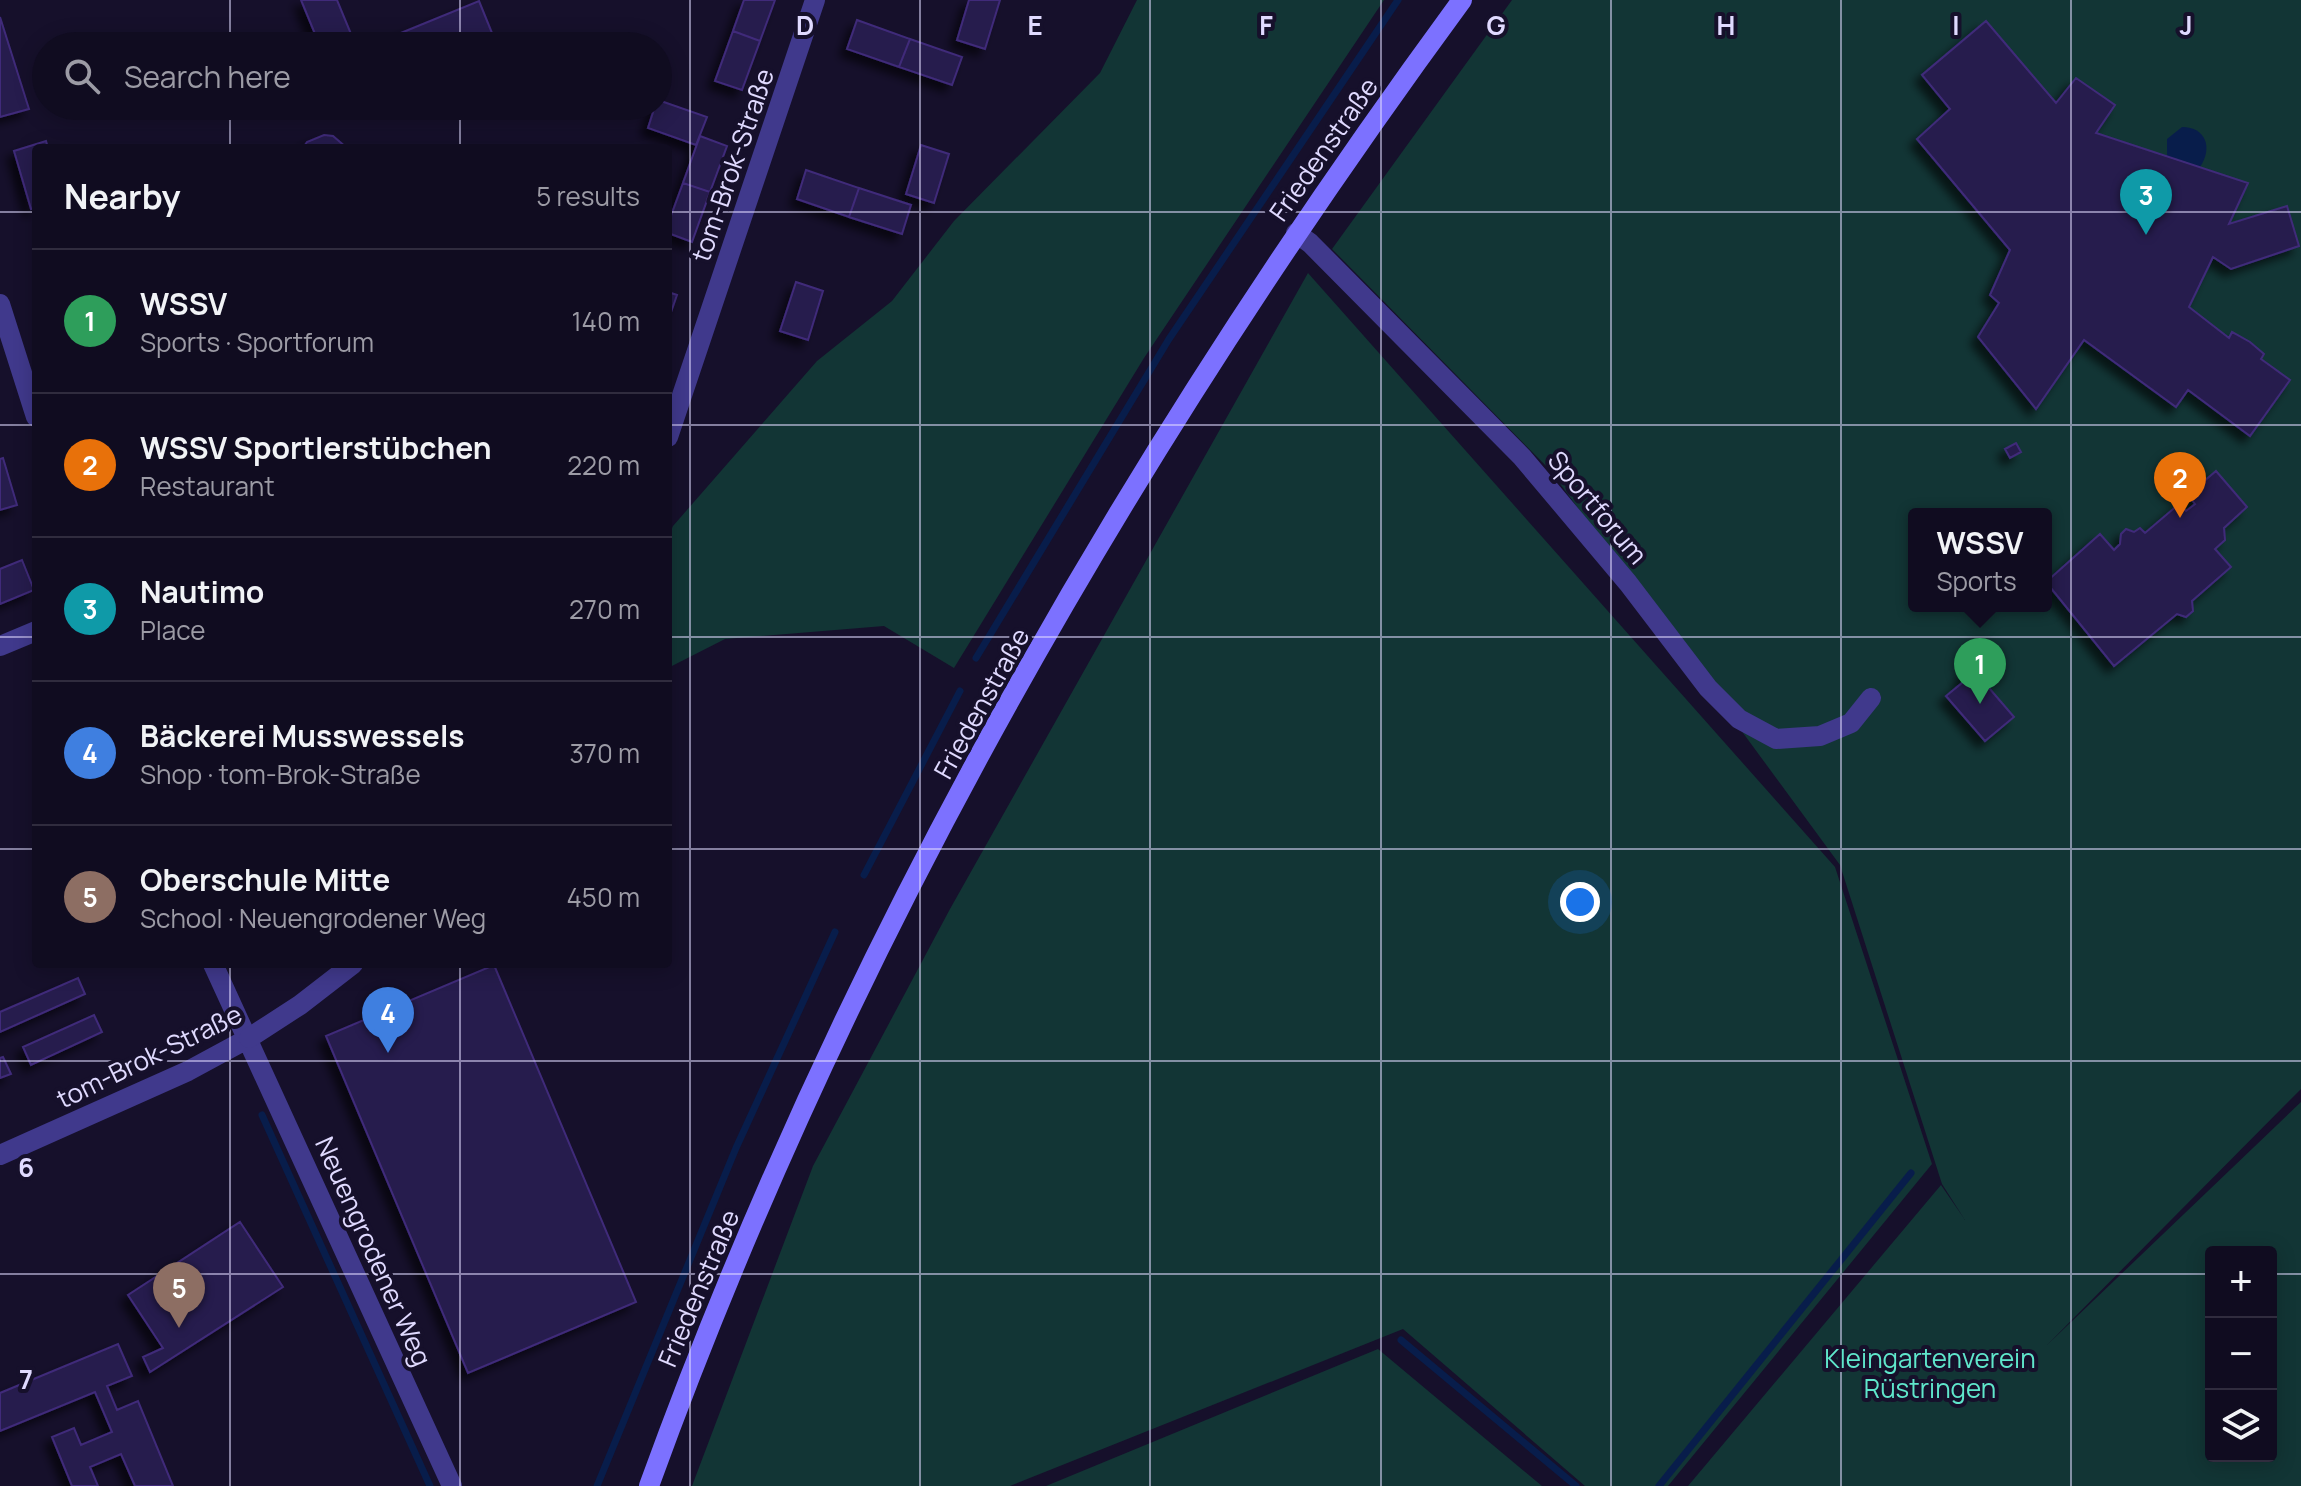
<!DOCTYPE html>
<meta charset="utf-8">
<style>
:root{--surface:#100c20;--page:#1e1a2d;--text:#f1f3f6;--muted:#9c9ba5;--line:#302c3e;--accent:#06d9ff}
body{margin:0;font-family:Manrope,sans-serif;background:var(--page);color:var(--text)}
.controls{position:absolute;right:24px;bottom:24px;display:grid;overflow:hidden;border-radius:8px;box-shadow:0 4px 20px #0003}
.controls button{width:72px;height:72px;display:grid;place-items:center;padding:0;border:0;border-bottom:2px solid var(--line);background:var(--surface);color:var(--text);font:40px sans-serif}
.you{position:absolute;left:1580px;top:902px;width:28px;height:28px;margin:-20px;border:6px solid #fff;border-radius:50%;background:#1a73e8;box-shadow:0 0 0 12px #1a73e833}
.badge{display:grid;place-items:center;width:52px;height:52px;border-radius:50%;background:var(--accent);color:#fff;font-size:26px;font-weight:700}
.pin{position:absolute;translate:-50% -66px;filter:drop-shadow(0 2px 4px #0008)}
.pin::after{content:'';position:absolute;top:42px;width:28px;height:24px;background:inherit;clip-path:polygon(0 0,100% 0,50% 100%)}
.popup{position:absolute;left:1908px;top:508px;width:144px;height:104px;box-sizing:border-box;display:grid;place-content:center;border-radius:8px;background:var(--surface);filter:drop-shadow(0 2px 6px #0005);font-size:26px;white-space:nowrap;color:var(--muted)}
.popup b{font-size:30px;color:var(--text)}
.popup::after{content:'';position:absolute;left:50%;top:100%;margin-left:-16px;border:16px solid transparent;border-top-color:var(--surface)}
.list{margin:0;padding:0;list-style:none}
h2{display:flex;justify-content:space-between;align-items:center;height:104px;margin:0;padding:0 32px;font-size:34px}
h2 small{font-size:26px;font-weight:400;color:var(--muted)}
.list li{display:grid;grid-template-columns:52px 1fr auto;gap:24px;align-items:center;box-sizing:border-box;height:144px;padding:0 32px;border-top:2px solid var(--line)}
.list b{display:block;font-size:30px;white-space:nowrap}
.list p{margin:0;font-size:26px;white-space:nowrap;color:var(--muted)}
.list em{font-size:26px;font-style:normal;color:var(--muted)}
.icon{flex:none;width:44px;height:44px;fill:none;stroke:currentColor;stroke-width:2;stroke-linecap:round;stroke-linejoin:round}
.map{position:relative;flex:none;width:2301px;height:1486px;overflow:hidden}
.search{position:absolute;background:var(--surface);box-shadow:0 4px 20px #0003;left:32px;top:32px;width:640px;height:88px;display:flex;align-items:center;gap:20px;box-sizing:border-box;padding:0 28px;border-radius:44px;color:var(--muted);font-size:30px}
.panel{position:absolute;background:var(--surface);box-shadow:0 4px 20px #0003;left:32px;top:144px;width:640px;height:824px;border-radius:8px}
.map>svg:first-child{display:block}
.green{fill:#123535;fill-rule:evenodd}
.water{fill:#081d4b}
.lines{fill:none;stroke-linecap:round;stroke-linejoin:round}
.stream{stroke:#081d4b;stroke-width:7}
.building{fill:#281b4d;stroke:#3f2c7a;stroke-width:2;filter:url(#shadow)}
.minor{stroke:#40398c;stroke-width:20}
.tertiary{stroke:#40398c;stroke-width:20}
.secondary{stroke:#7c71ff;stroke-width:20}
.grid{fill:none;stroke:#e0daff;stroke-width:2;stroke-opacity:0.55}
.labels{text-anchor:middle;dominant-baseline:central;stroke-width:8;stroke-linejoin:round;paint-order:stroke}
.street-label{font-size:26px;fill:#e0daff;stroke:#16102b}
.park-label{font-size:26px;fill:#5fe6cb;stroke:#16102b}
.grid-label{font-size:26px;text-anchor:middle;font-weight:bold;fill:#e0daff;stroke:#16102b;stroke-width:8;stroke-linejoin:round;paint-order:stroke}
</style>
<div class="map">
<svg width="2301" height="1486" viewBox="0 0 2301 1486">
<defs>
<filter id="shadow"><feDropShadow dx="-7" dy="7" stdDeviation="4" flood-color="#0009"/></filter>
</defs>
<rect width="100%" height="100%" fill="#16102b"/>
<path class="green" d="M 1137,0 L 1384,0 L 1144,358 L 954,668 L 884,626 L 725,639 L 668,668 L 668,538 L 673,526 L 817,361 L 892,301 L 954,221 L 1100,73 Z
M 1512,0 L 2301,0 L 2301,1089 L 2046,1346 L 2301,1102 L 2301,1486 L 1688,1486 L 1941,1185 L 1965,1220 L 1942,1184 L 1840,865 L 1550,470 L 1332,249 ZM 1914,514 L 2046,514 L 2046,606 L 1914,606 ZM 2211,1252 L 2271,1252 L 2271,1456 L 2211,1456 Z
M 1308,273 L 1835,867 L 1932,1164 L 1668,1486 L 1585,1486 L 1403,1329 L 1010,1486 L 692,1486 L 813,1166 L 950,909 Z
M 1378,1349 L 1542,1486 L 1046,1486 Z"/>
<path class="water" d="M 2182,127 C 2206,127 2213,148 2200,167 L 2167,156 L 2167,139 Z"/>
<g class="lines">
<path class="stream" d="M 976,658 L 1169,339 L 1398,0
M 864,875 L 960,691
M 262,1115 L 430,1486
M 1401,1340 L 1576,1486
M 597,1486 L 736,1148 L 835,932
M 1659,1486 L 1911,1173"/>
</g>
<path class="building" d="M 301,0 L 337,0 L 356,46 L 320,46 Z
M 744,0 L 775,0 L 760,41 L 733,31 Z
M 969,0 L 1000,0 L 985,49 L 957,40 Z
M 479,1 L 492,33 L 460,46 L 369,46 Z
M 0,17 L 29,109 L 0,117 Z
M 857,20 L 910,39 L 899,67 L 847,49 Z
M 1986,21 L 2056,103 L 2076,78 L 2115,105 L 2096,133 L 2248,183 L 2229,224 L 2287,206 L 2299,246 L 2231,269 L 2213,257 L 2189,307 L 2229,338 L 2232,332 L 2250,342 L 2264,354 L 2261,359 L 2290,380 L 2250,436 L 2188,390 L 2176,407 L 2084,340 L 2036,409 L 1978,337 L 1999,303 L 1990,295 L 2010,250 L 1917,139 L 1950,109 L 1922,75 Z
M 733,31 L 760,41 L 742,90 L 715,81 Z
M 910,39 L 962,57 L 952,85 L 899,67 Z
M 658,100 L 707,117 L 696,145 L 648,128 L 655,106 L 658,106 Z
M 324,135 L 333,136 L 347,148 L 303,148 L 307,142 Z
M 700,136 L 727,146 L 710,192 L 683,183 Z
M 46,141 L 48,148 L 36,148 L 36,208 L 31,209 L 14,151 Z
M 921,145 L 949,154 L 934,203 L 906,194 Z
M 806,170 L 859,188 L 849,217 L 797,199 Z
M 683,183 L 710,192 L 692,242 L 668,233 L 668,224 Z
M 859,188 L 911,205 L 902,234 L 849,217 Z
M 796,282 L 823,291 L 808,340 L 780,331 Z
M 668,292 L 677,295 L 668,321 Z
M 2016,443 L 2021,452 L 2010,458 L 2005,449 Z
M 3,458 L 17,505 L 0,510 L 0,459 Z
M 2216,471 L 2247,507 L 2224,528 L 2225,540 L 2215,549 L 2231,567 L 2192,601 L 2193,611 L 2186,617 L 2177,614 L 2114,666 L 2046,582 L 2100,534 L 2114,550 L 2120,544 L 2121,534 L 2126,529 L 2134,532 L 2140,528 L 2145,533 L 2179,504 L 2186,511 L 2195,504 L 2188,495 Z
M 22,560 L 34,590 L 0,604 L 0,569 Z
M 1977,664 L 1987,677 L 1983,681 L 2014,717 L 1985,741 L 1946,696 L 1963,682 L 1960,678 Z
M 494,965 L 636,1302 L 468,1373 L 326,1036 Z
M 78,978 L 85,994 L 0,1032 L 0,1012 Z
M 94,1015 L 102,1032 L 31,1065 L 23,1047 Z
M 3,1057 L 11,1074 L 0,1078 L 0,1058 Z
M 240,1222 L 283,1287 L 150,1372 L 143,1357 L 163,1348 L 128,1295 Z
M 118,1344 L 132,1376 L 107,1386 L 117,1410 L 138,1401 L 173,1486 L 135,1486 L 121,1454 L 90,1467 L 98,1486 L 72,1486 L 52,1437 L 74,1428 L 81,1445 L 112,1432 L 95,1392 L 0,1431 L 0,1393 Z"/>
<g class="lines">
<path class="minor" d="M 1296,233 L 1310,243 L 1522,457 L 1628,583 L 1708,688 L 1739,719 L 1776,739 L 1820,736 L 1851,723 L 1871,698
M 0,304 L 36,417
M 0,646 L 36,631
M 213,964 L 452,1486
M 0,1155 L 188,1071 L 249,1038"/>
<path class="tertiary" d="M 668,437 L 815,0
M 249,1038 L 300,1005 L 353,964"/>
<path class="secondary" d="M 649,1486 C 842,953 1127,456 1462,0"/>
</g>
<path class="grid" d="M 230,0 L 230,46M 460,0 L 460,46M 690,0 L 690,1486M 920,0 L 920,1486M 1150,0 L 1150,1486M 1381,0 L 1381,1486M 1611,0 L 1611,1486M 1841,0 L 1841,1486M 2071,0 L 2071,1486M 230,106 L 230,148M 460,106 L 460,148M 0,212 L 36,212M 668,212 L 2301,212M 0,425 L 36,425M 668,425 L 2301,425M 0,637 L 36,637M 668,637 L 2301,637M 0,849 L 36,849M 668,849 L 2301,849M 230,964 L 230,1486M 460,964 L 460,1486M 0,1061 L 2301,1061M 0,1274 L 2211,1274M 2271,1274 L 2301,1274"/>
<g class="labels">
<g class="street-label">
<text transform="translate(1323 149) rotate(-55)">Friedenstraße</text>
<text transform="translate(732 165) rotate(-71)">tom-Brok-Straße</text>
<text transform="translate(1598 507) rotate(50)">Sportforum</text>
<text transform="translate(981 703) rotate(-61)">Friedenstraße</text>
<text transform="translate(149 1056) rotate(-26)">tom-Brok-Straße</text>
<text transform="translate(374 1251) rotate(66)">Neuengrodener Weg</text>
<text transform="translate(698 1288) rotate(-67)">Friedenstraße</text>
</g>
<g class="park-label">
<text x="1930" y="1358">Kleingartenverein<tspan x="1930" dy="30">Rüstringen</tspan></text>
</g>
</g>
<g class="grid-label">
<text x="805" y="35">D</text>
<text x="1035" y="35">E</text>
<text x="1266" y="35">F</text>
<text x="1496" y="35">G</text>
<text x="1726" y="35">H</text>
<text x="1956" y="35">I</text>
<text x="2186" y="35">J</text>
<text x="26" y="1177">6</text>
<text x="26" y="1389">7</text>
</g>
</svg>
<div class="controls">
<button>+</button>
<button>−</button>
<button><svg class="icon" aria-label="layers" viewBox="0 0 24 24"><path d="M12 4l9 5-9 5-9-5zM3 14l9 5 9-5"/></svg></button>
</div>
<div class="you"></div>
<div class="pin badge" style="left:1980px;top:704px;background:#2e9e5b">1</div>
<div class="popup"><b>WSSV</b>Sports</div>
<div class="pin badge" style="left:2180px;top:518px;background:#e8710a">2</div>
<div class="pin badge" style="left:2146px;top:235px;background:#0f9aa8">3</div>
<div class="pin badge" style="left:388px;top:1053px;background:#3f7fe0">4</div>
<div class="pin badge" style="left:179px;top:1328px;background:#8d6e63">5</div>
<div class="search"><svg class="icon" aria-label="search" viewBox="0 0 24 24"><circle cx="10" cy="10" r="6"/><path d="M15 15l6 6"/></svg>Search here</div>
<section class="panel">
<h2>Nearby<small>5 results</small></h2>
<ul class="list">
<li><span class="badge" style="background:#2e9e5b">1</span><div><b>WSSV</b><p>Sports · Sportforum</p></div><em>140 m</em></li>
<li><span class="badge" style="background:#e8710a">2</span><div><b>WSSV Sportlerstübchen</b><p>Restaurant</p></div><em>220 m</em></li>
<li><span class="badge" style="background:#0f9aa8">3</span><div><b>Nautimo</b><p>Place</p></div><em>270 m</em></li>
<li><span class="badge" style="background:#3f7fe0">4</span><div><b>Bäckerei Musswessels</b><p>Shop · tom-Brok-Straße</p></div><em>370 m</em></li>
<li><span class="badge" style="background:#8d6e63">5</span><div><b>Oberschule Mitte</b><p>School · Neuengrodener Weg</p></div><em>450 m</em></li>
</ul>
</section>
</div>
